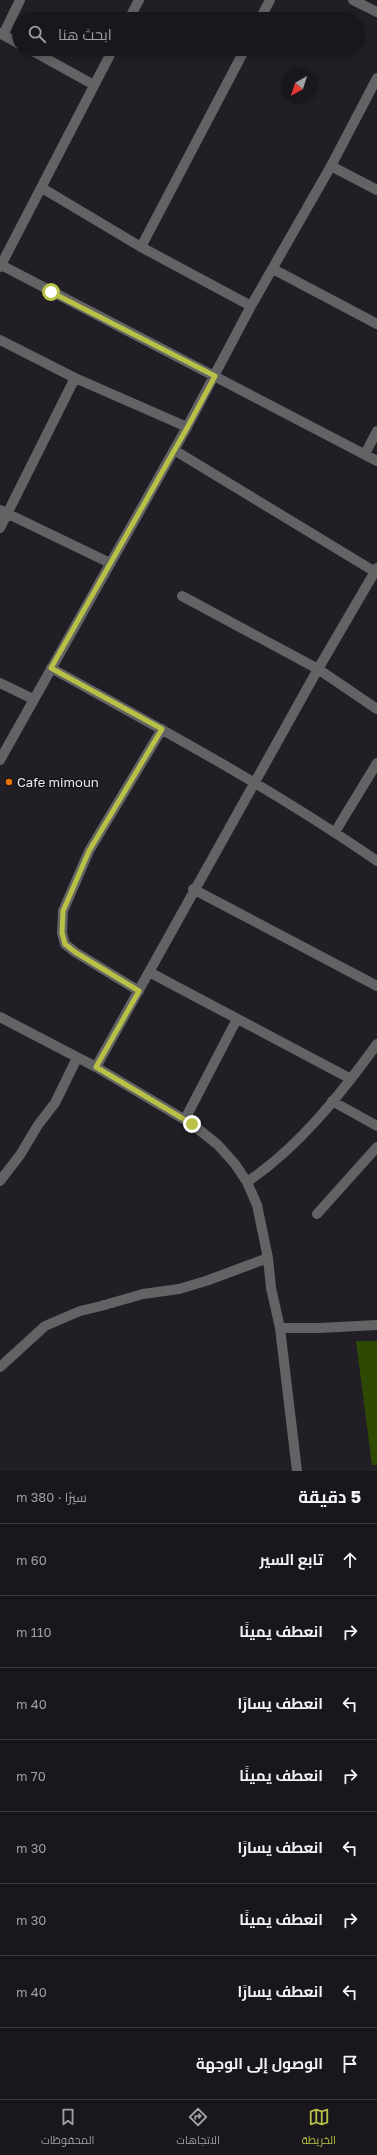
<!DOCTYPE html>
<html lang="ar">
<meta charset="utf-8">
<style>
:root{--surface:#19171c;--page:#222025;--text:#f1f3f6;--muted:#9f9fa3;--line:#37363b;--accent:#b9c046}
body{margin:0;font-family:"Golos Text",Cairo,sans-serif;background:var(--page);color:var(--text);direction:rtl}
.compass{position:absolute;left:281px;top:68px;width:36px;height:36px;border-radius:50%;background:var(--surface);box-shadow:0 2px 6px #0003;rotate:219deg}
.stop{position:absolute;width:12px;height:12px;margin:-9px;border:3px solid #b9c046;border-radius:50%;background:#fff}
.stop.end{background:#b9c046;border-color:#fff;box-shadow:0 1px 4px #0008}
.list{margin:0;padding:0;list-style:none}
h2{display:flex;justify-content:space-between;align-items:center;height:52px;margin:0;padding:0 16px;font-size:17px}
h2 small{font-size:13px;font-weight:400;color:var(--muted)}
.list li{display:grid;grid-template-columns:26px 1fr auto;gap:12px;align-items:center;box-sizing:border-box;height:72px;padding:0 16px;border-top:1px solid var(--line)}
.list b{display:block;font-size:15px;white-space:nowrap}
.list em{font-size:13px;font-style:normal;color:var(--muted)}
.icon{flex:none;width:22px;height:22px;fill:none;stroke:currentColor;stroke-width:2;stroke-linecap:round;stroke-linejoin:round}
.map{position:relative;flex:none;width:377px;height:1471px;overflow:hidden;direction:ltr}
.search{position:absolute;background:var(--surface);box-shadow:0 2px 6px #0003;left:12px;right:12px;top:12px;height:44px;display:flex;align-items:center;gap:10px;box-sizing:border-box;padding:0 14px;border-radius:22px;color:var(--muted);font-size:15px}
.sheet{height:628px;background:var(--surface)}
nav{display:flex;justify-content:space-around;align-items:center;box-sizing:border-box;height:56px;border-top:1px solid var(--line);background:var(--surface);font-size:11px;color:var(--muted)}
nav a{display:grid;justify-items:center;gap:2px}
nav .on{color:var(--accent)}
.map>svg:first-child{display:block}
.green{fill:#2e4901}
.lines{fill:none;stroke-linecap:round;stroke-linejoin:round}
.minor{stroke:#616365;stroke-width:10}
.route{stroke:#b9c046;stroke-width:5}
.food-dot{fill:#e8710a;stroke:#18161b;stroke-width:1.5}
.labels{text-anchor:middle;dominant-baseline:central;stroke-width:3;stroke-linejoin:round;paint-order:stroke}
.poi-label{font-size:13px;fill:#e9e8ec;stroke:#18161b;text-anchor:start}
</style>
<div class="map">
<svg width="377" height="1471" viewBox="0 0 377 1471">
<rect width="100%" height="100%" fill="#211f25"/>
<path class="green" d="M 356,1341 L 377,1341 L 377,1465 L 372,1465 Z"/>
<g class="lines">
<path class="minor" d="M 353,0 L 377,12
M 129,19 L 139,0
M 260,19 L 270,0
M 0,33 L 19,44
M 3,35 L 20,0
M 29,49 L 94,85
M 331,166 L 377,190
M 42,188 L 141,247 L 251,306
M 141,247 L 245,49
M 1,265 L 377,461
M 0,267 L 113,49
M 273,269 L 377,324
M 0,340 L 75,378 L 187,427
M 174,450 L 377,573
M 365,454 L 377,431
M 0,510 L 110,563
M 0,528 L 75,378
M 182,596 L 318,669 L 377,709
M 51,668 C 161,729 273,789 377,861
M 0,683 L 33,699
M 0,760 L 187,427 L 251,306 L 331,166 L 377,78
M 335,832 L 377,763
M 193,889 L 377,986
M 149,972 L 351,1079
M 139,991 L 75,952 L 65,944 L 62,933 L 63,911 L 89,851 L 162,729
M 0,1017 L 96,1067 L 192,1124 L 218,1145 L 235,1164 L 247,1182 L 257,1205 L 268,1258 L 271,1288 L 280,1328 L 297,1471
M 96,1067 L 318,669 L 377,568
M 332,1101 L 377,1126
M 185,1119 L 237,1019
M 0,1181 L 20,1155 L 38,1125 L 55,1103 L 77,1058
M 247,1182 C 299,1147 340,1095 377,1044
M 317,1214 L 377,1147
M 280,1328 L 319,1328 L 377,1325
M 0,1367 L 45,1326 L 80,1311 L 101,1306 L 143,1294 L 179,1289 L 206,1281 L 268,1258"/>
</g>
<g class="lines">
<path class="route" d="M 51,292 L 215,376 L 187,428 L 51,668 L 162,729 L 89,851 L 63,911 L 62,933 L 65,944 L 75,952 L 139,991 L 96,1067 L 192,1124"/>
</g>
<circle class="food-dot" cx="9" cy="782" r="4"/>
<g class="labels">
<g class="poi-label">
<text x="17" y="782">Cafe mimoun</text>
</g>
</g>
</svg>
<svg class="compass" viewBox="-18 -18 36 36"><path d="M0-13l5 13h-10z" fill="#e53935"/><path d="M0 13l5-13h-10z" fill="#9f9fa3"/></svg>
<div class="stop" style="left:51px;top:292px"></div>
<div class="stop end" style="left:192px;top:1124px"></div>
<div class="search"><svg class="icon" aria-label="search" viewBox="0 0 24 24"><circle cx="10" cy="10" r="6"/><path d="M15 15l6 6"/></svg>ابحث هنا</div>
</div>
<section class="sheet">
<h2>5 دقيقة<small>سيرًا · 380 m</small></h2>
<ul class="list">
<li><svg class="icon" aria-label="ahead" viewBox="0 0 24 24"><path d="M12 20V5M6 11l6-6 6 6"/></svg><div><b>تابع السير</b></div><em>60 m</em></li>
<li><svg class="icon" aria-label="right" viewBox="0 0 24 24"><path d="M7 20v-9h11M14 6l5 5-5 5"/></svg><div><b>انعطف يمينًا</b></div><em>110 m</em></li>
<li><svg class="icon" aria-label="left" viewBox="0 0 24 24"><path d="M17 20v-9H6M10 6l-5 5 5 5"/></svg><div><b>انعطف يسارًا</b></div><em>40 m</em></li>
<li><svg class="icon" aria-label="right" viewBox="0 0 24 24"><path d="M7 20v-9h11M14 6l5 5-5 5"/></svg><div><b>انعطف يمينًا</b></div><em>70 m</em></li>
<li><svg class="icon" aria-label="left" viewBox="0 0 24 24"><path d="M17 20v-9H6M10 6l-5 5 5 5"/></svg><div><b>انعطف يسارًا</b></div><em>30 m</em></li>
<li><svg class="icon" aria-label="right" viewBox="0 0 24 24"><path d="M7 20v-9h11M14 6l5 5-5 5"/></svg><div><b>انعطف يمينًا</b></div><em>30 m</em></li>
<li><svg class="icon" aria-label="left" viewBox="0 0 24 24"><path d="M17 20v-9H6M10 6l-5 5 5 5"/></svg><div><b>انعطف يسارًا</b></div><em>40 m</em></li>
<li><svg class="icon" aria-label="arrive" viewBox="0 0 24 24"><path d="M6 21V4h12l-3 4 3 4H6"/></svg><div><b>الوصول إلى الوجهة</b></div></li>
</ul>
</section>
<nav>
<a class="on"><svg class="icon" aria-label="map" viewBox="0 0 24 24"><path d="M3 6l6-2 6 2 6-2v14l-6 2-6-2-6 2zM9 4v14M15 6v14"/></svg>الخريطة</a>
<a><svg class="icon" aria-label="directions" viewBox="0 0 24 24"><path d="M12 3l9 9-9 9-9-9zM9 14v-3h6M13 9l2 2-2 2"/></svg>الاتجاهات</a>
<a><svg class="icon" aria-label="saved" viewBox="0 0 24 24"><path d="M7 4h10v16l-5-4-5 4z"/></svg>المحفوظات</a>
</nav>
